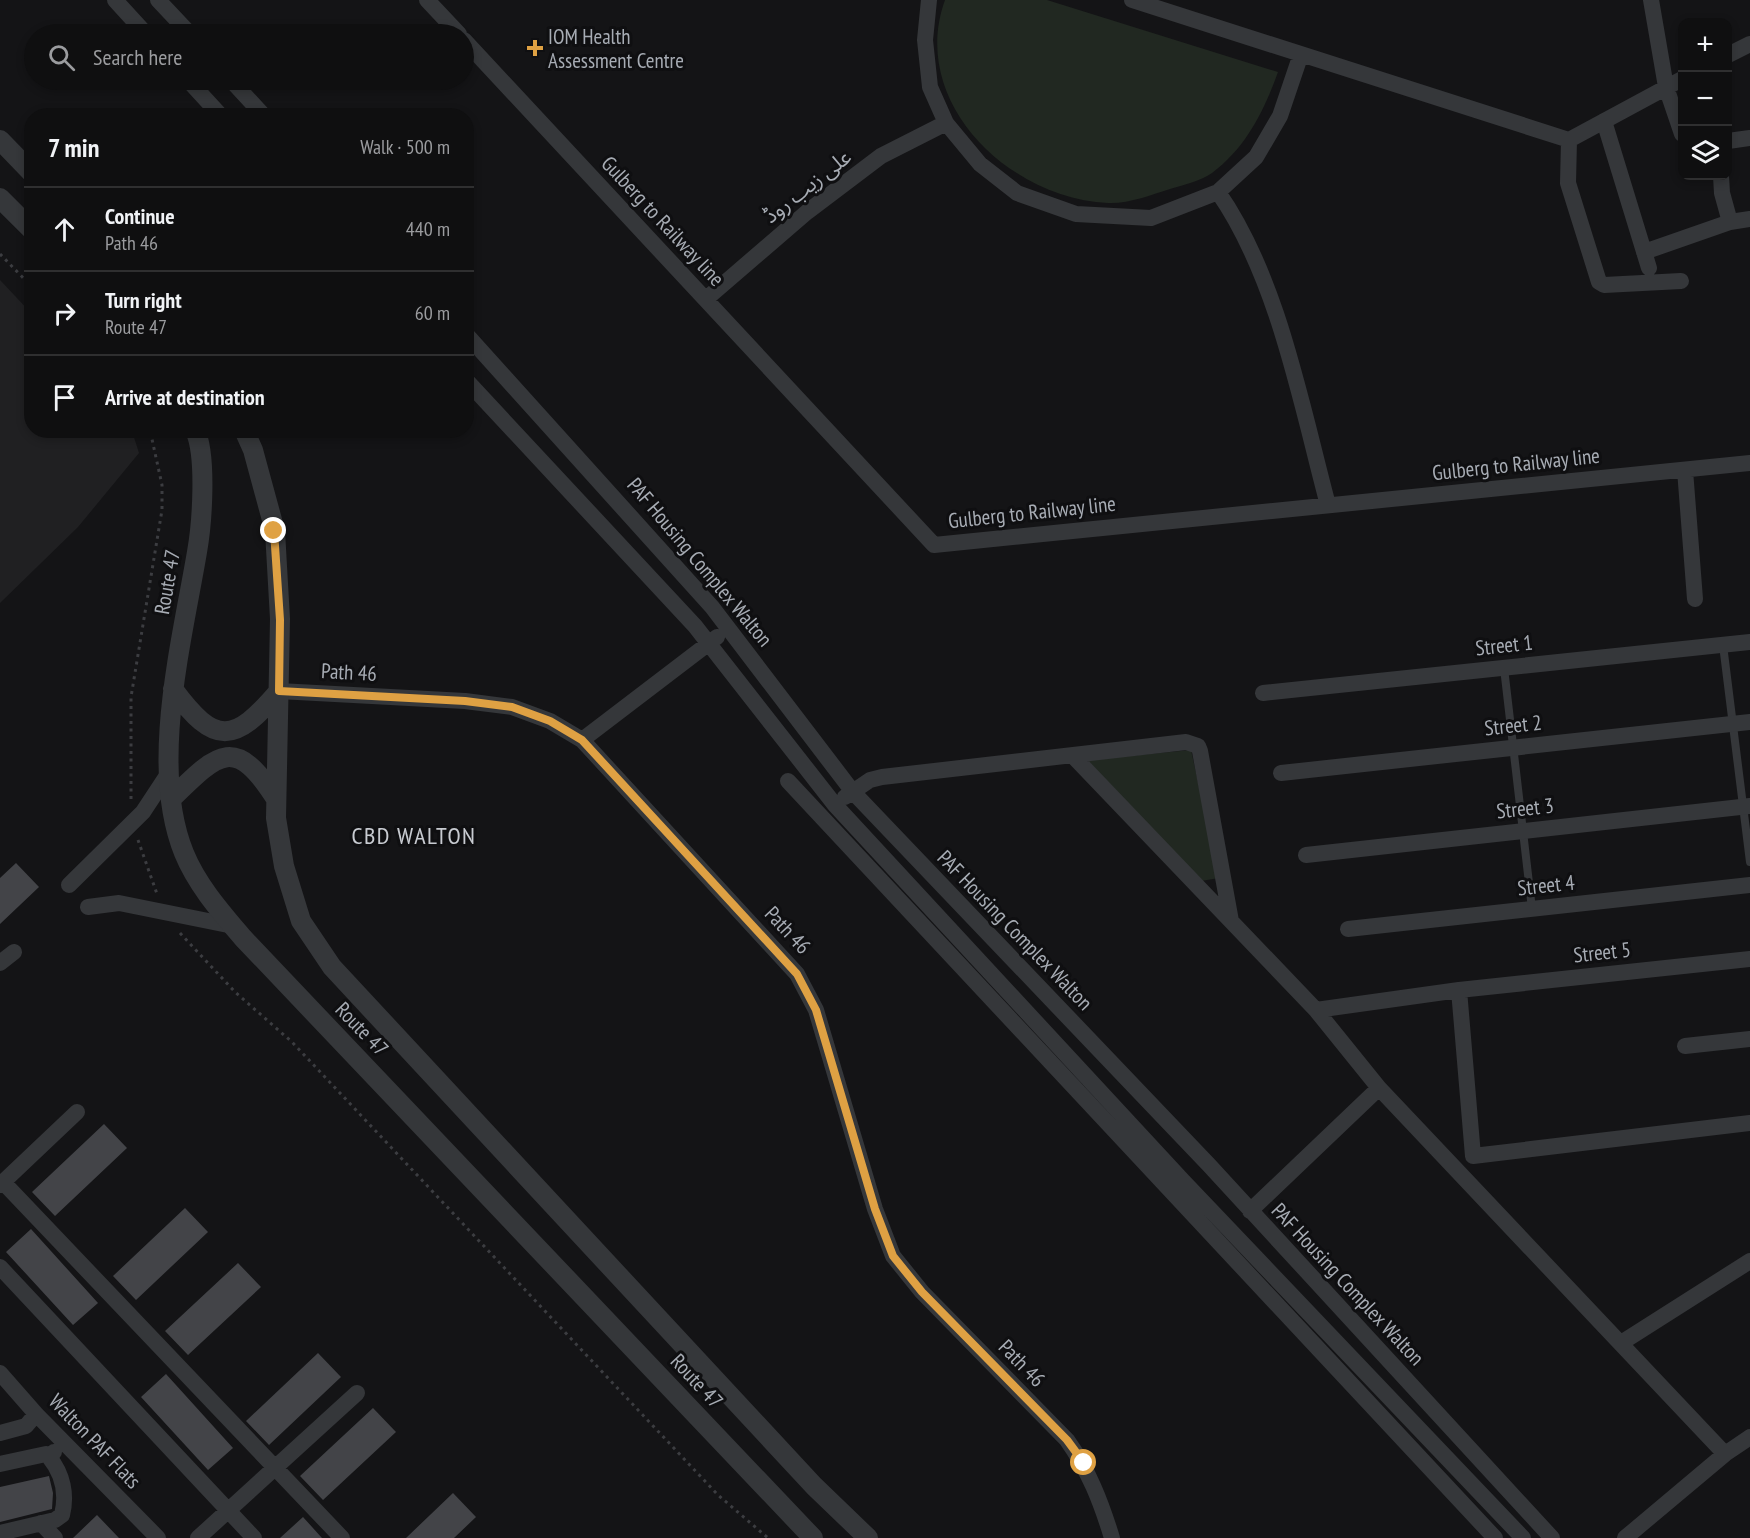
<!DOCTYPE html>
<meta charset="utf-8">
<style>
:root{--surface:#0f0f10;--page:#181819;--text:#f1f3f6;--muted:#9b9c9f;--line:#2f2f30}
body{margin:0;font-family:"PT Sans Narrow","Noto Sans Arabic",sans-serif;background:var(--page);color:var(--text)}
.controls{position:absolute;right:18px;top:18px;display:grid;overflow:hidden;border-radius:12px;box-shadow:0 3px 9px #0003}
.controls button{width:54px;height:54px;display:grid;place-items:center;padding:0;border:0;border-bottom:2px solid var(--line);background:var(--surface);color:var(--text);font:30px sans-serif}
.stop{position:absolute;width:18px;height:18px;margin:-14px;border:4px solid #dfa143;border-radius:50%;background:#fff}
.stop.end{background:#dfa143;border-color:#fff;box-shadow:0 2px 6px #0008}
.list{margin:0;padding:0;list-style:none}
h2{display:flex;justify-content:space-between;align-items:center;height:78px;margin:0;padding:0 24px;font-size:26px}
h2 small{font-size:20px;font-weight:400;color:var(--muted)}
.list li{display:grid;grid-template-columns:39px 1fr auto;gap:18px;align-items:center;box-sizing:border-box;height:84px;padding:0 24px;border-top:2px solid var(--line)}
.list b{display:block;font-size:22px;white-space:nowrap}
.list p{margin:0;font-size:20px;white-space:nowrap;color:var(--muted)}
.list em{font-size:20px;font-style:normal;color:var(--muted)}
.icon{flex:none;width:33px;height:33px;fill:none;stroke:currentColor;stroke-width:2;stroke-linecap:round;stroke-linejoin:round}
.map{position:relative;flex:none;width:1750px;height:1538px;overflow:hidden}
.search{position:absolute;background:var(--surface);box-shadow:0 3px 9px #0003;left:24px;top:24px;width:450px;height:66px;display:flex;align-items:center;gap:15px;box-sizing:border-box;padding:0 21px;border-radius:33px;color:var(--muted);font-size:22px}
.panel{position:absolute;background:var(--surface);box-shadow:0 3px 9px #0003;left:24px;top:108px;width:450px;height:330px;border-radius:24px}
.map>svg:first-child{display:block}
.built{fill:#202022}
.green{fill:#212821}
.building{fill:#434448}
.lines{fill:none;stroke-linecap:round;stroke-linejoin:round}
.path{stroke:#3c3d41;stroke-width:3;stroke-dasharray:3 4.5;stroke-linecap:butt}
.service{stroke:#35373a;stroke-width:8}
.minor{stroke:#35373a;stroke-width:16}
.tertiary{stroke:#35373a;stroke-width:20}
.route{stroke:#dfa143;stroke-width:8}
.poi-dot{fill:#dfa143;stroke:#0f0f11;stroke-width:2}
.labels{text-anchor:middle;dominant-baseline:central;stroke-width:6;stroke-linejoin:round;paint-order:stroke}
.poi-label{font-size:21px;fill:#a7acb4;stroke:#0f0f11;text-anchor:start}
.street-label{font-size:21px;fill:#a7acb4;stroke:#0f0f11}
.quarter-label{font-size:24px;letter-spacing:1.5px;fill:#c8cbd1;stroke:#0f0f11}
</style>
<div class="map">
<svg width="1750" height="1538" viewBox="0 0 1750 1538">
<rect width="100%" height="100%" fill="#141416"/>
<path class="built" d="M 0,280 L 31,313 L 32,430 L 132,431 L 139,453 L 78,527 L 0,603 Z"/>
<path class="green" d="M 945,0 L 1047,0 L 1278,72 C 1264,111 1246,148 1212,173 C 1201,181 1183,185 1170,189 C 1151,195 1128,204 1108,203 C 1010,199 908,102 945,0 Z
M 1191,750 L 1219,878 L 1201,881 L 1087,760 Z"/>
<path class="building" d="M 16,863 L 39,887 L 0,924 L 0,878 Z
M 104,1124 L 127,1148 L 55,1216 L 32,1192 Z
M 185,1208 L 208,1232 L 136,1300 L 113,1276 Z
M 31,1229 L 98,1303 L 73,1325 L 6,1252 Z
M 238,1263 L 261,1287 L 188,1355 L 165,1331 Z
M 318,1353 L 341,1377 L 269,1445 L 246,1421 Z
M 166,1374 L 233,1448 L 208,1470 L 141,1397 Z
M 373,1408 L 396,1432 L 323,1500 L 300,1476 Z
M 49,1476 L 53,1493 L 52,1509 L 0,1522 L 0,1487 Z
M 453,1493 L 476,1517 L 454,1538 L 406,1538 Z
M 97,1515 L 119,1538 L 73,1538 Z
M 303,1517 L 322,1538 L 280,1538 Z"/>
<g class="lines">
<path class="path" d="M 0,254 L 32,287
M 131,799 L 131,697 L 162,510 L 162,485 L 150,430
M 138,840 L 157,894
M 180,933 L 235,992 L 292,1042 L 718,1495 L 768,1538"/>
<path class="service" d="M 1723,645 L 1750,862
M 1504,668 L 1532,909"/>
<path class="minor" d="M 115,0 L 146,34
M 158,0 L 190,34
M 427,0 L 459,34
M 929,0 L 925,40 L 930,87 L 946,123 L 980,164 L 1017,193 L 1076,214 L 1151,218 L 1218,192 L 1256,157 L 1280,116 L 1301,54
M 1132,0 L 1569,140 L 1682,79
M 1651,0 L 1666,87 L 1682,134
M 464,40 L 934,545 L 1750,463
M 1728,55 L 1750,44
M 188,80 L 221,116
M 231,80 L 264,116
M 1604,121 L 1649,268
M 1569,140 L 1568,183 L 1599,282 L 1604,285 L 1681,281
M 1728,141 L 1750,138
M 1721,176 L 1722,193 L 1730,222
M 1218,192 C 1278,278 1301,404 1328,505
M 1644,252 L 1730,222 L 1750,219
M 706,299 L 807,212 L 881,156 L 946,123
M 466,334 L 712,607 L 853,792 L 1209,1165 L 1552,1538
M 466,380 L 695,626 L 835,805 L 1183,1181 L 1523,1538
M 1685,470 L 1695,599
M 279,691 L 465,701 L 512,707 L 550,721 L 582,740 L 797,974 L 816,1010 L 875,1209 L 893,1256 L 922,1292 L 1067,1440 C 1089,1471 1101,1502 1112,1538
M 1263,693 L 1750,642
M 582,740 L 717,637
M 1073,756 L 1316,1010 L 1379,1088 L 1725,1454
M 1281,773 L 1750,722
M 788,781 L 1495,1538
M 845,797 L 870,780 L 882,777 L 1186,742 L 1198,746 L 1200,751 L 1231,921
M 1306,855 L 1750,806
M 69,885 L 143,812 L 170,771
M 88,907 L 119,903 L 233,926
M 1348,929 L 1750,885
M 0,963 L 14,952
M 1459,990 L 1750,959
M 1316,1010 L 1459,990 L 1473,1156
M 1685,1046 L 1750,1039
M 1473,1156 L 1750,1123
M 3,1182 L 342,1538
M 0,1185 L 77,1112
M 1250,1211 L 1379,1088
M 0,1267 L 254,1538
M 1621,1343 L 1750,1261
M 0,1373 L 36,1414 L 158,1538
M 0,1433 L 26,1426 L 36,1414
M 0,1464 L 46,1454 L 49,1457 L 54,1452
M 41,1523 L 55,1538
M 0,1533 L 55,1520 L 62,1515 C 67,1495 63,1474 49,1457
M 198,1538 L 357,1393
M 1625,1538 L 1725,1454 L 1750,1437"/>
<path class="tertiary" d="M 0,140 L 32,173
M 0,198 L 32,230
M 195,430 C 207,456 202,524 197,552 C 182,641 149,767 184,853 C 197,885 221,912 243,938 L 813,1538
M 244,430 L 253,450 L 275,531 L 280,619 L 276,818 L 284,866 L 301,921 L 332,967 L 814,1486 L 868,1538
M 173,689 C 215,746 234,744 279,691
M 171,799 C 218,753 235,734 276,799"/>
</g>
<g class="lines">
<path class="route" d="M 274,531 L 280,620 L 279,691 L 465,701 L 512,707 L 550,721 L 582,740 L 797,974 L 816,1010 L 875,1209 L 893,1256 L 922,1292 L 1067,1440 L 1084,1463"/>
</g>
<path class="poi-dot" d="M532 39h6v6h6v6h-6v6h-6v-6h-6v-6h6z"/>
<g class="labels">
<g class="poi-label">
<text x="548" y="36">IOM Health<tspan x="548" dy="24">Assessment Centre</tspan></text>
</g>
<g class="street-label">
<text transform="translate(807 186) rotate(-38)">علی زیب روڈ</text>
<text transform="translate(663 221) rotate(47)">Gulberg to Railway line</text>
<text transform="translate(1516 464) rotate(-6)">Gulberg to Railway line</text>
<text transform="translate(1032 512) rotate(-6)">Gulberg to Railway line</text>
<text transform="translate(700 562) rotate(50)">PAF Housing Complex Walton</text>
<text transform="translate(167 582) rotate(-80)">Route 47</text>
<text transform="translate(1504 645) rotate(-6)">Street 1</text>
<text transform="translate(349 672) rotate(3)">Path 46</text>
<text transform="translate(1513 725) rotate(-6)">Street 2</text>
<text transform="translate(1525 808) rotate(-6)">Street 3</text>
<text transform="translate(1546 885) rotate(-6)">Street 4</text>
<text transform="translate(788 930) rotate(47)">Path 46</text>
<text transform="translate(1015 930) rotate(46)">PAF Housing Complex Walton</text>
<text transform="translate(1602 952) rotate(-6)">Street 5</text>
<text transform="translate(362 1029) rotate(46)">Route 47</text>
<text transform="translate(1348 1284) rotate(47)">PAF Housing Complex Walton</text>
<text transform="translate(1022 1363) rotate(46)">Path 46</text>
<text transform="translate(697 1381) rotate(47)">Route 47</text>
<text transform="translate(95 1441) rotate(46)">Walton PAF Flats</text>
</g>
<g class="quarter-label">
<text x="414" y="835">CBD WALTON</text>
</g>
</g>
</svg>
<div class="controls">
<button>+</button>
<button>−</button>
<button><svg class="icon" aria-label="layers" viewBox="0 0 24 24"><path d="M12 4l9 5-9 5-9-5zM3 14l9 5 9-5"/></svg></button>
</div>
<div class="stop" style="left:1084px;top:1463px"></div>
<div class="stop end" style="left:274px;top:531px"></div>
<div class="search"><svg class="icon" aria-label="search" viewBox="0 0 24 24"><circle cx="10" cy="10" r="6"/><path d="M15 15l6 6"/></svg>Search here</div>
<section class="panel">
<h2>7 min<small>Walk · 500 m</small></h2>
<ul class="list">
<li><svg class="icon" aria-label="ahead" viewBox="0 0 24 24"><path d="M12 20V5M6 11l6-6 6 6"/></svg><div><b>Continue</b><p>Path 46</p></div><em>440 m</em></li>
<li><svg class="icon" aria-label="right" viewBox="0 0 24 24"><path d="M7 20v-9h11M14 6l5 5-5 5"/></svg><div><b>Turn right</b><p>Route 47</p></div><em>60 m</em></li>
<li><svg class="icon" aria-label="arrive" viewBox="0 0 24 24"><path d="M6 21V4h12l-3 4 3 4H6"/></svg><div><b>Arrive at destination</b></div></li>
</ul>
</section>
</div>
